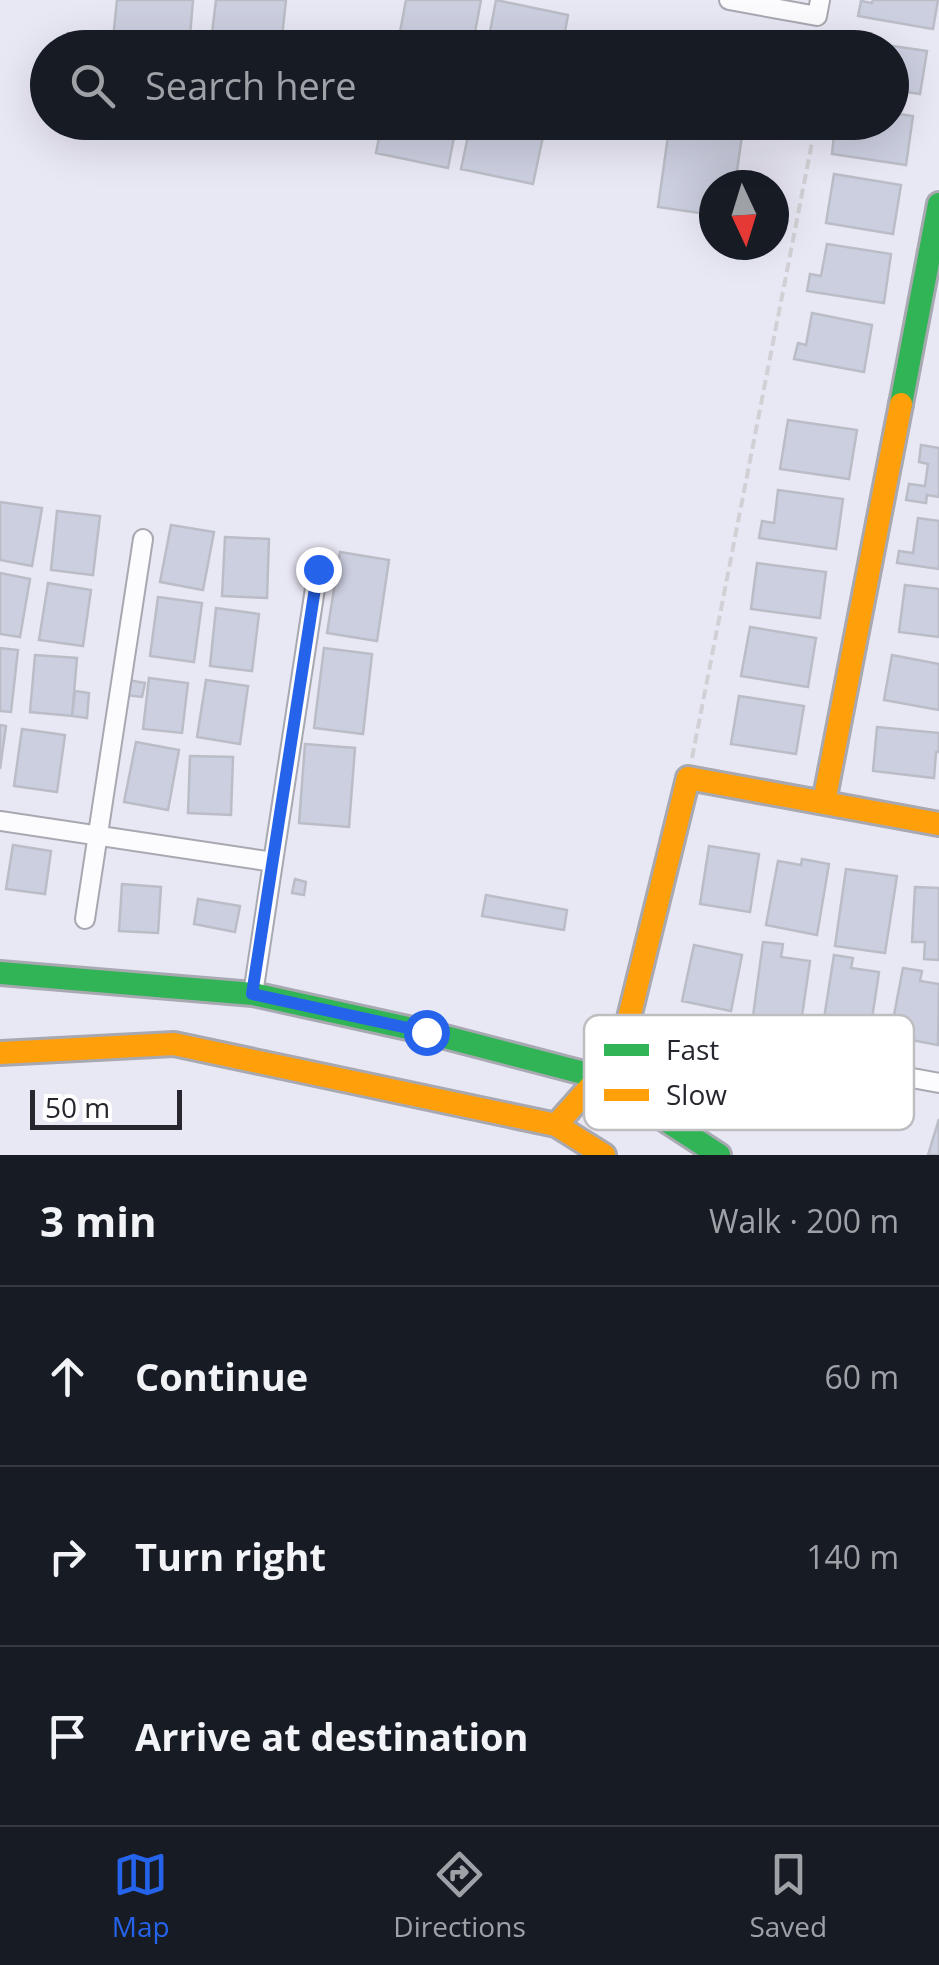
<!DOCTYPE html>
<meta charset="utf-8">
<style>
:root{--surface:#171b24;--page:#20242c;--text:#f1f3f6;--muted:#9ea1a6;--line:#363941;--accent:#2563eb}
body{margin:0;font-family:"Open Sans",sans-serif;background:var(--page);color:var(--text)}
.compass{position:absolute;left:699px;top:170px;width:90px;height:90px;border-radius:50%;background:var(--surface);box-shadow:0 10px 40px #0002;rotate:176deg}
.scale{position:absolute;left:30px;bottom:25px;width:152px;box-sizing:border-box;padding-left:10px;border:5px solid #27262f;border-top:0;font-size:28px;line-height:35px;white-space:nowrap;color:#27262f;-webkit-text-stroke:8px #fff;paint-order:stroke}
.stop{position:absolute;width:30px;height:30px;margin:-22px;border:8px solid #2563eb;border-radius:50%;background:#fff}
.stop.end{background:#2563eb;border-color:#fff;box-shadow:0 2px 10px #0008}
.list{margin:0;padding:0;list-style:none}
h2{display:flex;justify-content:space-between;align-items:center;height:130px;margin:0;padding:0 40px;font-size:42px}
h2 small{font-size:32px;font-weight:400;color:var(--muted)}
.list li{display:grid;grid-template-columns:65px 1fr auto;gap:30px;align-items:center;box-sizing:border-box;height:180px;padding:0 40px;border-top:2px solid var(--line)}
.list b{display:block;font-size:38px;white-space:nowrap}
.list em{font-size:32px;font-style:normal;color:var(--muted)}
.icon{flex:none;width:55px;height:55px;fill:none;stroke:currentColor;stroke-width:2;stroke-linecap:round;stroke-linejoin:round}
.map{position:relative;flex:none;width:939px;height:1155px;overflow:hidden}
.search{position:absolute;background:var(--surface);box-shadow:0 10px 40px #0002;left:30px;right:30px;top:30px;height:110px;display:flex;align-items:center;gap:25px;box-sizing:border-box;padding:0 35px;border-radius:55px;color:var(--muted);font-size:38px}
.sheet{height:670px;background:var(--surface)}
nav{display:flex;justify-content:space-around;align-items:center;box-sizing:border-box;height:140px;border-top:2px solid var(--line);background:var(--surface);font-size:28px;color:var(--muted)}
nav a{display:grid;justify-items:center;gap:5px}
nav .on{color:var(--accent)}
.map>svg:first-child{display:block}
.building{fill:#cccfe0;stroke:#bbbdc6;stroke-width:2.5}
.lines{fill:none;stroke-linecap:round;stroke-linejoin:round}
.street-casing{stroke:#a8a8b1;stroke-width:22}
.fast-casing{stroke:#a8a8b1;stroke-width:28}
.slow-casing{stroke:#a8a8b1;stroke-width:28}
.path{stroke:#d1d1d5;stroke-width:4;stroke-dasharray:10 5;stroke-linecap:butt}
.street{stroke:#fcfbfd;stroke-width:18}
.fast{stroke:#30b455;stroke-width:22}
.slow{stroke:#ff9f0a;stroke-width:22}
.route{stroke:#2563eb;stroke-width:12}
.key{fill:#fff;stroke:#bebec1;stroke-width:2.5}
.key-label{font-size:28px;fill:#27262f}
</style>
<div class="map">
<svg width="939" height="1155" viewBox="0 0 939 1155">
<rect width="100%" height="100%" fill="#e8e7f4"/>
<path class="building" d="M 117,0 L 193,0 L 189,48 L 112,48 Z
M 216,0 L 286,0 L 282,37 L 246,33 L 245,38 L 212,34 Z
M 406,0 L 481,0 L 472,48 L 397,48 Z
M 496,0 L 568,15 L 562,48 L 487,48 Z
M 873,0 L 938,0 L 933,29 L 858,16 L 861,1 L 872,3 Z
M 684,32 L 756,44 L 755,48 L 681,48 Z
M 866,42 L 927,51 L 920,94 L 892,90 L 892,48 L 865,48 Z
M 892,113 L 913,116 L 906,165 L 832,154 L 834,135 L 846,137 L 848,122 L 892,122 Z
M 207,122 L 242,122 L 213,135 Z
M 382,122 L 457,122 L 448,168 L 376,153 Z
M 471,122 L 546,122 L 533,184 L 461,169 Z
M 670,122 L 744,122 L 735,185 L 714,185 L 714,215 L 658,207 Z
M 834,174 L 901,185 L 893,234 L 826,223 Z
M 827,244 L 891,254 L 884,303 L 807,291 L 810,274 L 821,276 Z
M 812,313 L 872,325 L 864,372 L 794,359 L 798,343 L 806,345 Z
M 788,420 L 857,430 L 849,479 L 780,469 Z
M 921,445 L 939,448 L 939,497 L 927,495 L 926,503 L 906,500 L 909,484 L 925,486 L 928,464 L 919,462 Z
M 778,490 L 843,499 L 836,549 L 759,538 L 762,521 L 774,523 Z
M 0,502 L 42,508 L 32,566 L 0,560 Z
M 57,511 L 100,516 L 93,575 L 51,570 Z
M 918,518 L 939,521 L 939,569 L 897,563 L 899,551 L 913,553 Z
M 171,525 L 214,532 L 203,590 L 160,582 Z
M 225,537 L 269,539 L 267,598 L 222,596 Z
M 340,552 L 389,560 L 377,641 L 327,633 Z
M 757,563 L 826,572 L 820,618 L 751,609 Z
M 0,573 L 30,579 L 20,637 L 0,634 Z
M 48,583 L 91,590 L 83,646 L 39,640 Z
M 905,585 L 939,589 L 939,637 L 899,632 Z
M 158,597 L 202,603 L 194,662 L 150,656 Z
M 216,608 L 259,614 L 252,671 L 210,666 Z
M 750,627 L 816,638 L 808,687 L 741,676 Z
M 0,648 L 18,650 L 11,712 L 0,711 Z
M 324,648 L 372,654 L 363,734 L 314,728 Z
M 35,655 L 77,658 L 72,716 L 30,712 Z
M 892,655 L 939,664 L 939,710 L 884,700 Z
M 149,678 L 188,683 L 182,733 L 143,729 Z
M 128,680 L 145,683 L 142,697 L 125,695 Z
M 206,680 L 248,686 L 240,744 L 197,737 Z
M 75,691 L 89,693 L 87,718 L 72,716 Z
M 739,696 L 804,706 L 796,754 L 731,744 Z
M 0,725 L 6,726 L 0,769 Z
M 877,727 L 939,733 L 939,752 L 936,752 L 934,778 L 873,771 Z
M 22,729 L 65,735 L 57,792 L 14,786 Z
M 136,742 L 179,750 L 168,810 L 124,802 Z
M 305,744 L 355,748 L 349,827 L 299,823 Z
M 190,756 L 233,757 L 231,815 L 188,813 Z
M 13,845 L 51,851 L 45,894 L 6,889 Z
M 709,846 L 759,854 L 750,912 L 700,904 Z
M 802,859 L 829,864 L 817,935 L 766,925 L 778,861 L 801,865 Z
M 846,869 L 897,876 L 885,953 L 835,946 Z
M 295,879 L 306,882 L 304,895 L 292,893 Z
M 122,884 L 161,887 L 158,933 L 119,931 Z
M 915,887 L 939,888 L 939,960 L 924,959 L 925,942 L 912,942 Z
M 486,895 L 567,910 L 564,930 L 482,916 Z
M 198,899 L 240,906 L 235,932 L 194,924 Z
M 763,942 L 783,944 L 781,957 L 810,961 L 801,1023 L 753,1016 Z
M 694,945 L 742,955 L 731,1011 L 682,1001 Z
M 834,955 L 853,958 L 851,968 L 879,972 L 870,1032 L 823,1025 Z
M 903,968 L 922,971 L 920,981 L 939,984 L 938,1045 L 890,1036 Z
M 939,1119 L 939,1155 L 928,1155 Z"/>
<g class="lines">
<g class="street-casing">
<path id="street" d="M 729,0 L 817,16 L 820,0
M 0,821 L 273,862 L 253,994
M 273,862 L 318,569
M 85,919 L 143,539
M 627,1026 L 939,1083"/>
</g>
<g class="fast-casing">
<path id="fast" d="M 901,404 L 939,204
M 0,973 L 253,994 L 426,1032 L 599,1077 L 719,1155"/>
</g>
<g class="slow-casing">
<path id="slow" d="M 824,802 L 901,404
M 0,1053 L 174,1044 L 556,1125 L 604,1155
M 556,1125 L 599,1077 L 627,1026 L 688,778 L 939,824"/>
</g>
<path class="path" d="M 817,32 L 817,48
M 692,758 L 816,122"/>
<use href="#street" class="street"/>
<use href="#fast" class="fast"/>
<use href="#slow" class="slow"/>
</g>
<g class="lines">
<path class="route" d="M 318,569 L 252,994 L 426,1032"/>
</g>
<rect x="584" y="1015" width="330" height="115" rx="15" class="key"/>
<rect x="604" y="1044" width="45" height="12" fill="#30b455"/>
<rect x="604" y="1089" width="45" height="12" fill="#ff9f0a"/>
<g class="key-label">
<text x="666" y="1060">Fast</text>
<text x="666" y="1105">Slow</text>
</g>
</svg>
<svg class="compass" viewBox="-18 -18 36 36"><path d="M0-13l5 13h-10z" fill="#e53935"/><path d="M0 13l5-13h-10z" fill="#9ea1a6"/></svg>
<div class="scale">50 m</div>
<div class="stop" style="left:426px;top:1032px"></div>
<div class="stop end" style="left:318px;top:569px"></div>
<div class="search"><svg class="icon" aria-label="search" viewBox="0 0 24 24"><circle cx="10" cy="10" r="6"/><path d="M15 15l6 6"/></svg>Search here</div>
</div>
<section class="sheet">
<h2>3 min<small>Walk · 200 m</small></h2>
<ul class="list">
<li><svg class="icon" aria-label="ahead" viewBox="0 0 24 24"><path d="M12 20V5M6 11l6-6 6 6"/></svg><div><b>Continue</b></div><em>60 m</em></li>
<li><svg class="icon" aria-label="right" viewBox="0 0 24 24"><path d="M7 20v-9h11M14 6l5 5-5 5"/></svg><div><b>Turn right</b></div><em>140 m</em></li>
<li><svg class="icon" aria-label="arrive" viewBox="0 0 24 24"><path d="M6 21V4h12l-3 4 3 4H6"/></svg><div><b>Arrive at destination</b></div></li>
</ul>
</section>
<nav>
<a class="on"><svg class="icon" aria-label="map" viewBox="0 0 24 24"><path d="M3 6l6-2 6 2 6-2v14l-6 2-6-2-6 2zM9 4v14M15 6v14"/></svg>Map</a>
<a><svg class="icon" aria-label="directions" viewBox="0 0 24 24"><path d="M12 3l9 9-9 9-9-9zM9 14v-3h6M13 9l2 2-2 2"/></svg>Directions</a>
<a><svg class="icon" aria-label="saved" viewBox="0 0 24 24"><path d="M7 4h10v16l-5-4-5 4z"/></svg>Saved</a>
</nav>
